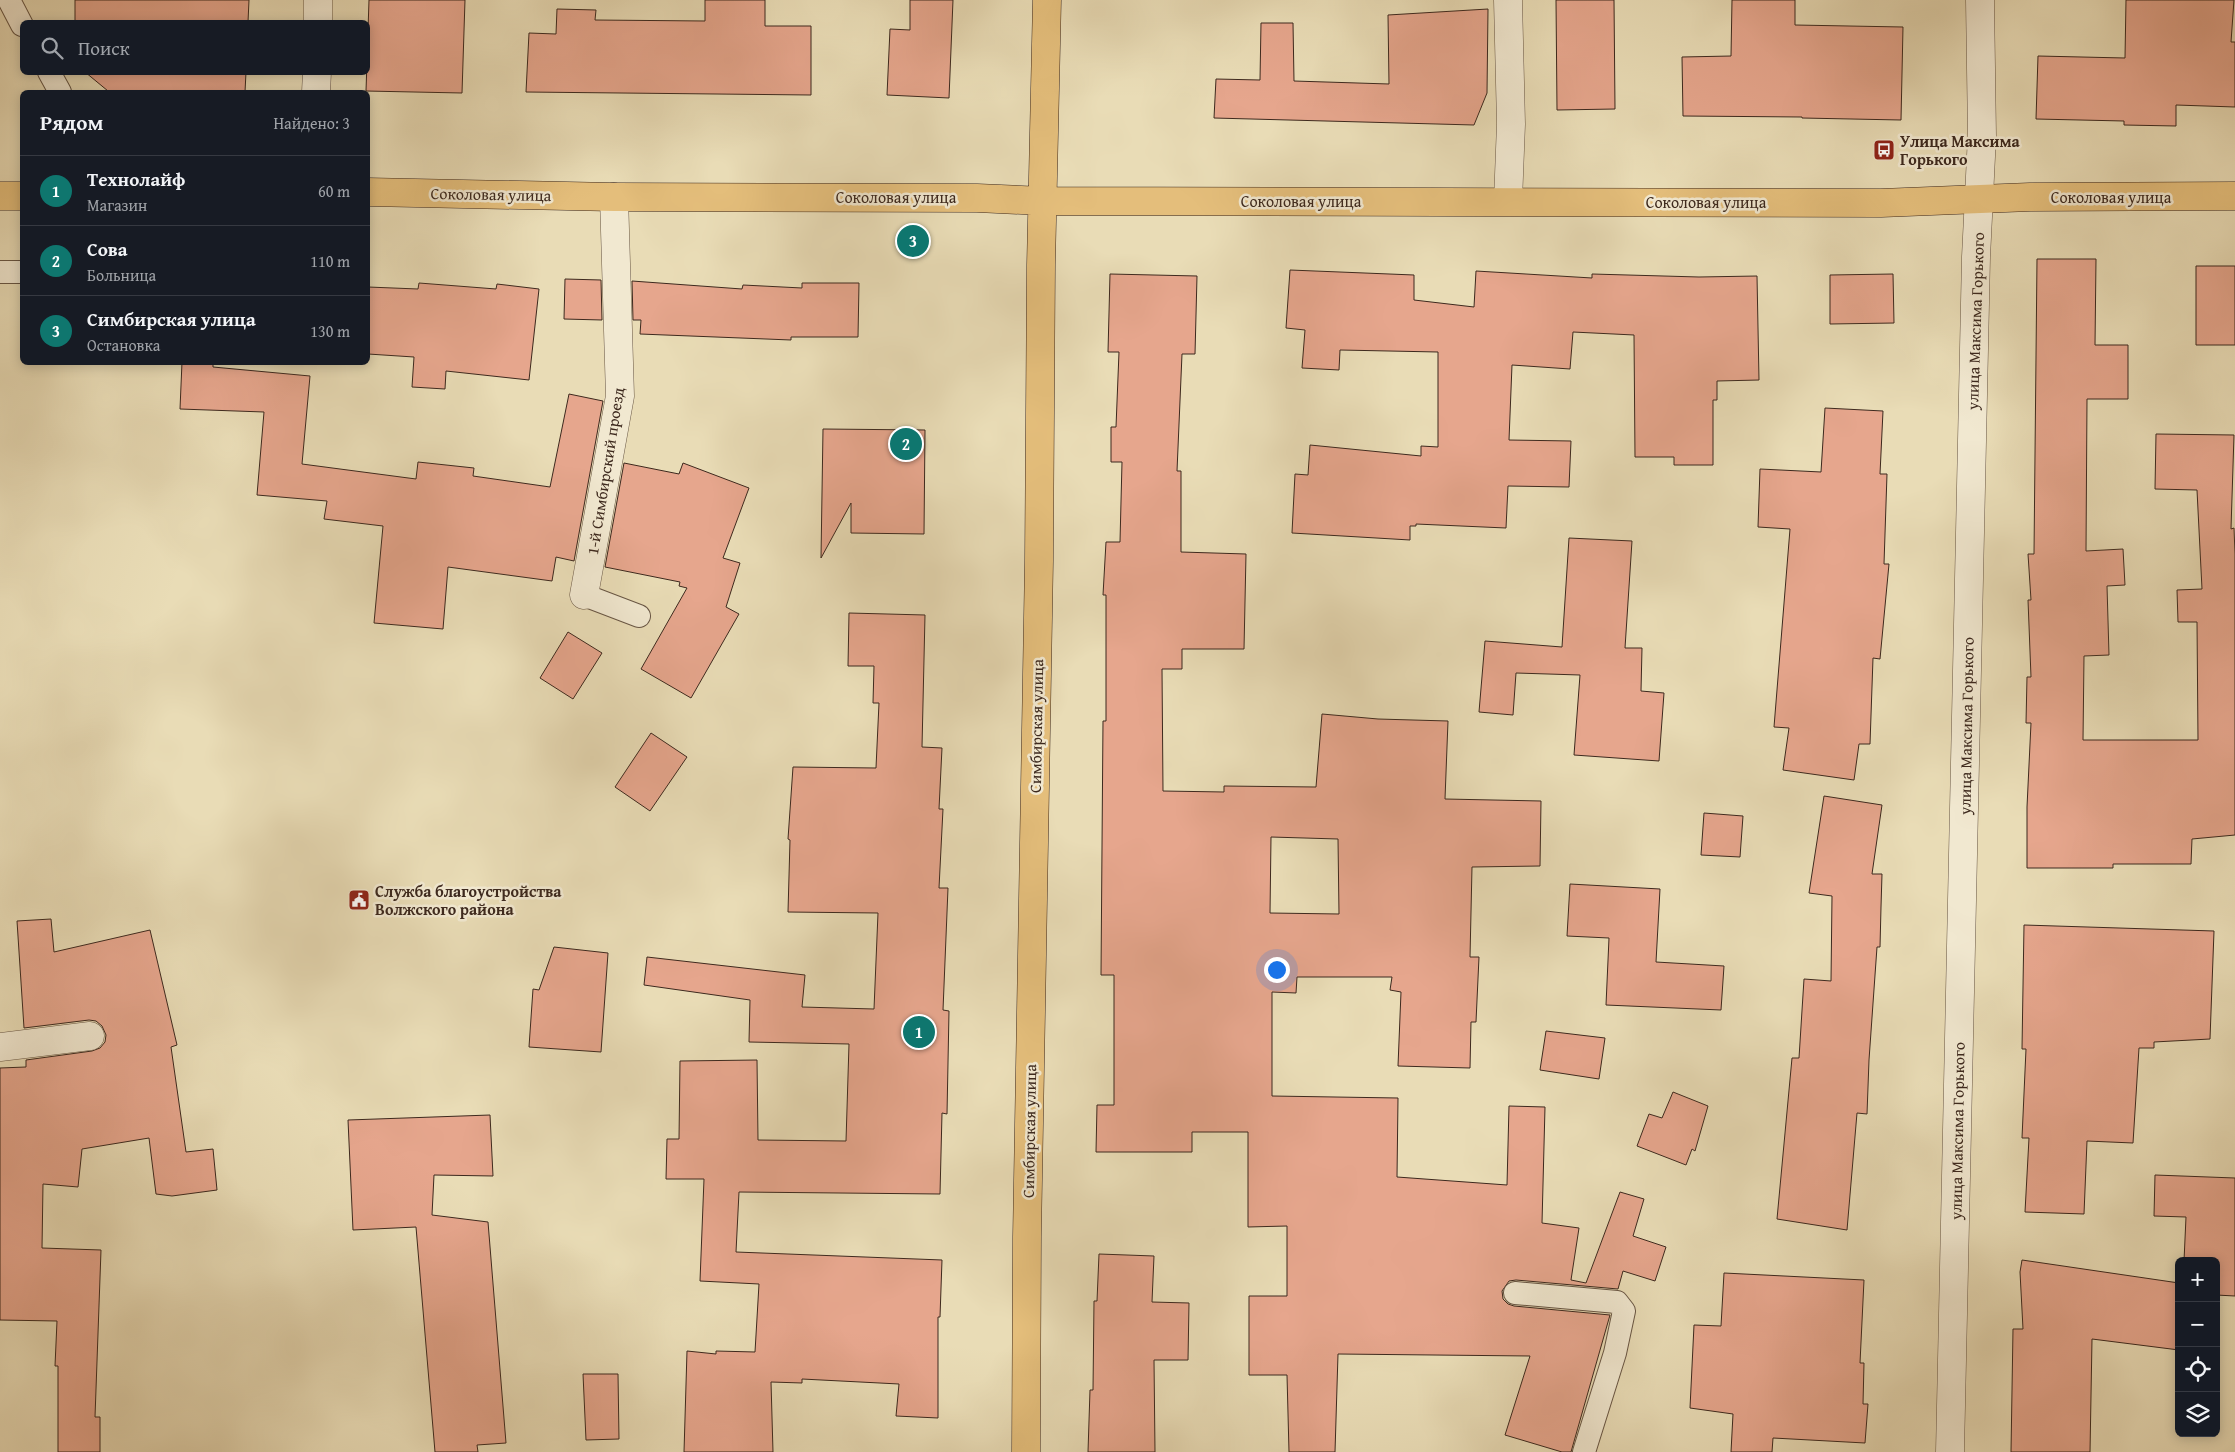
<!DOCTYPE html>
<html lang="ru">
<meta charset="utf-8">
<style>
:root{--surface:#171b24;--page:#242831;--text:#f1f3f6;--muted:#9ea1a6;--line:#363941;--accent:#0f766e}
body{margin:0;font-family:"Gentium Book Plus",serif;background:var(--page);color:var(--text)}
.controls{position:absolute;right:15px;bottom:15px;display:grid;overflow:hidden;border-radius:8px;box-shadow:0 2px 12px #0003}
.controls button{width:45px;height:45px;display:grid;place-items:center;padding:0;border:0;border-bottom:1px solid var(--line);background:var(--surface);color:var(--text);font:25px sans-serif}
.you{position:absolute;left:1276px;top:969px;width:18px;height:18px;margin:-12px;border:4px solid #fff;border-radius:50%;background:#1a73e8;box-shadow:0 0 0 8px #1a73e833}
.badge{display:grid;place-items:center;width:32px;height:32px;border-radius:50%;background:var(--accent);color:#fff;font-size:16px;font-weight:700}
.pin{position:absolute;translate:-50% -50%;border:2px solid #fff;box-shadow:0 1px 5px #0006}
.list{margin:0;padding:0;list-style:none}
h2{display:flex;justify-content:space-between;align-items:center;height:65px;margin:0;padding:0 20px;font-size:21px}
h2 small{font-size:16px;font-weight:400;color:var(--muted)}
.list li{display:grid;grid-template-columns:32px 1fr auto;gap:15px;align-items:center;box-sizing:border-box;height:70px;padding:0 20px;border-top:1px solid var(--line)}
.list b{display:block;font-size:19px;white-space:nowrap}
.list p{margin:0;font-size:16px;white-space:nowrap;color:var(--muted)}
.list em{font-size:16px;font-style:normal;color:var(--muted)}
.icon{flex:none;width:28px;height:28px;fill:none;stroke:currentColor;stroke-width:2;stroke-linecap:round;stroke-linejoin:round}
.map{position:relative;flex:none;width:2235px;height:1452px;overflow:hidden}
.search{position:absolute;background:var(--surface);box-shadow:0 2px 12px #0003;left:20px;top:20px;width:350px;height:55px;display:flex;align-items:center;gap:12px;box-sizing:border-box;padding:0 18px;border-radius:8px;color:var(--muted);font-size:19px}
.panel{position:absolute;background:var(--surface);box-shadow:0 2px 12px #0003;left:20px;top:90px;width:350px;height:275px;border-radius:8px}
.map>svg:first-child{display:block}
.building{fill:#e6a68d;stroke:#3d291e;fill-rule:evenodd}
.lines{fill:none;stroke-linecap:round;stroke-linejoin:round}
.lane-casing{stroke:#685644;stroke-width:24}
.street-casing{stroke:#685644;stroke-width:29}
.primary-casing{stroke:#3d291e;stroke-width:29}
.lane{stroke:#f1e8d0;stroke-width:22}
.street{stroke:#f1e8d0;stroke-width:28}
.primary{stroke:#e4be7b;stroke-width:28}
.labels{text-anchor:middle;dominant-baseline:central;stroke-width:5;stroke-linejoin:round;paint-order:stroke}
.poi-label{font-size:16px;font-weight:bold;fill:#3d291e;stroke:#f1e8d0;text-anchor:start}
.street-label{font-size:16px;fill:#3d291e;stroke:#f1e8d0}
</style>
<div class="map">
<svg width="2235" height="1452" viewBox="0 0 2235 1452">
<rect width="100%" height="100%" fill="#e9dcb6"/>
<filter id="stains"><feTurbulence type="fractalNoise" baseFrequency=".004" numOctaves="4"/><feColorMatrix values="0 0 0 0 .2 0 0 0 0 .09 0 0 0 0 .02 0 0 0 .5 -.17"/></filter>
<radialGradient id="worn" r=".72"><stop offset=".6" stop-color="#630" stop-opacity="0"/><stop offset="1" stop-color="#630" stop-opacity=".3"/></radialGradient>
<path class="building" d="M 75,0 L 249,0 L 248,22 L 75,22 Z
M 369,0 L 465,0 L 462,93 L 366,91 Z
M 705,0 L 765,0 L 765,26 L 811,26 L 811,95 L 526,92 L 529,33 L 556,34 L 557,9 L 596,10 L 595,20 L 705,21 Z
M 910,0 L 953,0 L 949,98 L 887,95 L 890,29 L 910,30 Z
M 1556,0 L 1614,0 L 1615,109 L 1557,110 Z
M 1732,0 L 1795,0 L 1795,25 L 1903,27 L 1901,120 L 1802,118 L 1802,117 L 1683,116 L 1682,57 L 1731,56 Z
M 2126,0 L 2234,0 L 2231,42 L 2235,42 L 2235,107 L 2176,105 L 2176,126 L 2124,125 L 2124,121 L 2036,119 L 2038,56 L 2125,58 Z
M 1488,9 L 1487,93 L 1474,125 L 1214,118 L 1216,79 L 1260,80 L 1261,23 L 1293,23 L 1294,81 L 1389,84 L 1388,15 Z
M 85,72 L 246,72 L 245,92 L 108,91 Z
M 2037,259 L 2096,259 L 2095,345 L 2128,345 L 2128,399 L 2087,399 L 2086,551 L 2123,549 L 2125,585 L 2107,586 L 2109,655 L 2084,656 L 2083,740 L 2198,740 L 2197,622 L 2178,622 L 2177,590 L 2202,589 L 2197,490 L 2155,489 L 2156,434 L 2234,435 L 2231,529 L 2234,528 L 2235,554 L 2235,835 L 2192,839 L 2191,864 L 2113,864 L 2113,868 L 2027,868 L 2027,807 L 2031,723 L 2026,723 L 2027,677 L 2031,677 L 2028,600 L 2031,600 L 2028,554 L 2034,554 Z
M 2196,266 L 2235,266 L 2235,345 L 2196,345 Z
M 1290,270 L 1414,275 L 1414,300 L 1474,307 L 1476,271 L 1592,278 L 1592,274 L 1699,277 L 1757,276 L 1759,380 L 1717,381 L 1717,400 L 1713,400 L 1713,465 L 1674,465 L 1674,457 L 1635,457 L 1634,335 L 1573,332 L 1570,369 L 1512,365 L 1509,440 L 1571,441 L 1569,487 L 1508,486 L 1506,528 L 1416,524 L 1416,526 L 1410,526 L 1410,540 L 1292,533 L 1295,474 L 1308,475 L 1310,445 L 1421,456 L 1421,446 L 1438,447 L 1438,352 L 1340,350 L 1339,370 L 1302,368 L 1305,330 L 1286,328 Z
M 1110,274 L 1197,276 L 1195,354 L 1182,354 L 1177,471 L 1181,471 L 1181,552 L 1246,554 L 1244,649 L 1182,649 L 1182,669 L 1162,669 L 1163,791 L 1224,792 L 1224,786 L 1316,787 L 1322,714 L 1378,719 L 1448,721 L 1445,799 L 1541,801 L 1540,866 L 1472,867 L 1470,957 L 1479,957 L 1476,1022 L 1471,1022 L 1470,1068 L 1398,1066 L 1401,992 L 1390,990 L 1392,977 L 1297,977 L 1296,993 L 1272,992 L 1272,1096 L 1398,1098 L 1397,1177 L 1507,1185 L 1509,1106 L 1545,1107 L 1542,1223 L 1579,1228 L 1571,1280 L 1586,1283 L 1620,1192 L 1644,1199 L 1633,1236 L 1666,1247 L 1655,1281 L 1623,1271 L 1618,1289 L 1516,1280 L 1509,1281 L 1502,1291 L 1503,1299 L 1508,1304 L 1514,1306 L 1610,1315 L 1571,1452 L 1562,1452 L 1505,1435 L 1530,1356 L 1338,1354 L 1335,1452 L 1289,1452 L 1287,1375 L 1249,1375 L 1249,1296 L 1287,1296 L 1287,1226 L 1248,1227 L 1248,1132 L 1192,1132 L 1192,1152 L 1096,1152 L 1097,1105 L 1114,1105 L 1114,975 L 1101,975 L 1103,721 L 1106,721 L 1106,595 L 1103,595 L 1106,542 L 1120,542 L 1122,462 L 1111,462 L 1111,427 L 1116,427 L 1119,352 L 1108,352 ZM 1271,837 L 1338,839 L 1339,914 L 1270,913 Z
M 1893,274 L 1894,323 L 1830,324 L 1830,275 Z
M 565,279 L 601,280 L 602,320 L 564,319 Z
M 632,281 L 742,289 L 743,285 L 802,288 L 802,283 L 859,283 L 858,337 L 791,337 L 791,340 L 640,334 L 641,320 L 633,320 Z
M 419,283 L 496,289 L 497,284 L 539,289 L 529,380 L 446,371 L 445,389 L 412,387 L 414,357 L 368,354 L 368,287 L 418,289 Z
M 182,362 L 213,362 L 213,367 L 310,376 L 302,464 L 416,479 L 418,462 L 474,468 L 473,476 L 550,487 L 569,394 L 603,401 L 574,561 L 556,557 L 552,581 L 448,567 L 443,629 L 374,623 L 383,526 L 324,519 L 327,501 L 257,495 L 264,412 L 180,409 Z
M 1825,408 L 1883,411 L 1880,474 L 1887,474 L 1884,564 L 1889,564 L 1880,659 L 1873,658 L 1870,744 L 1859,744 L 1854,780 L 1783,770 L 1789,728 L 1774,727 L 1790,529 L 1758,527 L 1760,469 L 1821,472 Z
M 823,429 L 925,430 L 924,534 L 851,533 L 851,503 L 821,558 Z
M 624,463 L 679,474 L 683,463 L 749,488 L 723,558 L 740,563 L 726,607 L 739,614 L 691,698 L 641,669 L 687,588 L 679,586 L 680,582 L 605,567 Z
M 1569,538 L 1632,541 L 1625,648 L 1642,648 L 1641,691 L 1664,693 L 1659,761 L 1574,755 L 1580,675 L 1516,673 L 1513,715 L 1479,712 L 1485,641 L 1562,647 Z
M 849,613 L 925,615 L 922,747 L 942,748 L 939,809 L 943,809 L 939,888 L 948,888 L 943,1010 L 949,1011 L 947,1114 L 942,1113 L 940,1194 L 739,1192 L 736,1252 L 942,1260 L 940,1317 L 938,1317 L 938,1418 L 896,1416 L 899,1384 L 802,1379 L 802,1383 L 771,1382 L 773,1452 L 684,1452 L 687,1351 L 716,1354 L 716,1351 L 755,1352 L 759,1284 L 700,1281 L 704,1179 L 666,1179 L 667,1139 L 679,1139 L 680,1061 L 757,1060 L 758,1140 L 846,1141 L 849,1044 L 749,1042 L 750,1000 L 644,985 L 647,957 L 805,975 L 802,1007 L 874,1009 L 878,913 L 788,912 L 790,840 L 788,839 L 793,767 L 876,768 L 879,703 L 873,703 L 874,666 L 848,666 Z
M 568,632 L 602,653 L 573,699 L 540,678 Z
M 651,733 L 687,757 L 650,811 L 615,787 Z
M 1824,796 L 1882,805 L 1872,874 L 1882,874 L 1881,907 L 1880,947 L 1877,947 L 1869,1060 L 1867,1114 L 1857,1113 L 1847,1230 L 1777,1219 L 1792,1058 L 1799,1058 L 1804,979 L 1831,981 L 1832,896 L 1809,893 Z
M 1704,813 L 1743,816 L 1740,857 L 1701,855 Z
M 1570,884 L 1660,889 L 1656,962 L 1724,966 L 1721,1010 L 1606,1005 L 1609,938 L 1567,936 Z
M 51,919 L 54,952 L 150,930 L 177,1045 L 171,1047 L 186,1152 L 213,1149 L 217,1190 L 172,1196 L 156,1194 L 149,1138 L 82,1149 L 78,1187 L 43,1184 L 42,1248 L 101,1250 L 95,1417 L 100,1417 L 100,1452 L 58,1452 L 58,1366 L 55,1366 L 57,1321 L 0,1320 L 0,1068 L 26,1067 L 26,1060 L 92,1051 L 100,1048 L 105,1042 L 106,1035 L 102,1026 L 96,1021 L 89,1020 L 24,1028 L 17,921 Z
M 2024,925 L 2214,931 L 2210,1039 L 2154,1042 L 2154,1048 L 2139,1048 L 2133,1143 L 2087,1141 L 2084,1214 L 2025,1212 L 2029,1138 L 2022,1138 L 2026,1049 L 2022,1049 Z
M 554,947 L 608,953 L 601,1052 L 529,1047 L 533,989 L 539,990 Z
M 1546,1031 L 1605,1038 L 1599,1079 L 1540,1070 Z
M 1673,1092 L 1708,1106 L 1695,1151 L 1692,1149 L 1686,1165 L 1637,1146 L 1649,1114 L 1662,1118 Z
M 490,1115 L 493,1176 L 434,1175 L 432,1215 L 488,1222 L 506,1443 L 477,1445 L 478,1452 L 435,1452 L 416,1227 L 353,1230 L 348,1120 Z
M 2155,1175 L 2235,1178 L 2235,1296 L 2216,1295 L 2216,1261 L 2184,1261 L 2186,1217 L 2154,1216 Z
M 1099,1254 L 1154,1256 L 1152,1302 L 1189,1303 L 1188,1360 L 1154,1360 L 1155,1452 L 1088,1452 L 1090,1390 L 1093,1390 L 1094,1301 L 1097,1301 Z
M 2022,1260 L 2179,1283 L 2179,1350 L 2092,1339 L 2090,1452 L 2011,1452 L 2013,1329 L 2023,1329 L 2020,1272 Z
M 1724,1273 L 1864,1280 L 1860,1363 L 1864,1363 L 1863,1404 L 1868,1404 L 1865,1443 L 1773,1438 L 1772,1452 L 1731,1452 L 1733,1414 L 1690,1408 L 1694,1325 L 1721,1326 Z
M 583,1374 L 618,1374 L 619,1439 L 586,1440 Z"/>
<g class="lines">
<g class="lane-casing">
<path id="lane" d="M 9,0 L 22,25
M 49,72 L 60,92
M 0,272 L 22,272
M 584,595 L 639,616
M 1515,1293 L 1617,1302 L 1624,1311 L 1615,1353 L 1584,1452"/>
</g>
<g class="street-casing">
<path id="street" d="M 1508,0 L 1511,124 L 1508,201
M 318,22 L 318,0
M 316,92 L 317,72
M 584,595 L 620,396 L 614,197
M 0,1047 L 90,1036
M 1950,1452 L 1976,257 L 1982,136 L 1980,0"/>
</g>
<g class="primary-casing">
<path id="primary" d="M 368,192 L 614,197 L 977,198 L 1043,201 L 1881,203 L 2030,197 L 2235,196
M 0,196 L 22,196
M 1026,1452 L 1027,1237 L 1039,561 L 1041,265 L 1047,0"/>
</g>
<use href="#lane" class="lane"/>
<use href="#street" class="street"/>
<use href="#primary" class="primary"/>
</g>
<defs>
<g id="bus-square" transform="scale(1.125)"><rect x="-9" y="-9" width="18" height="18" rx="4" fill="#8f2418" stroke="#f1e8d0"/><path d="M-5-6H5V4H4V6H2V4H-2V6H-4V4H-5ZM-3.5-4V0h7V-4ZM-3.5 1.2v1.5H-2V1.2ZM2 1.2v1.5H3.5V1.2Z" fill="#fff"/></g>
<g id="civic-square" transform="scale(1.125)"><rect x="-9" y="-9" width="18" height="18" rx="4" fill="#8f2418" stroke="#f1e8d0"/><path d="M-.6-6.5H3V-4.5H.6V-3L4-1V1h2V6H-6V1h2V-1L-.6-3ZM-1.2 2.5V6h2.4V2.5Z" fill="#fff"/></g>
</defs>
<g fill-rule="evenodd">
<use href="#bus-square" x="1884" y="150"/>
<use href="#civic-square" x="359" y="900"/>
</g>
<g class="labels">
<g class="poi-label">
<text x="1900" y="141">Улица Максима<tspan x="1900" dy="18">Горького</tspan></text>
<text x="375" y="891">Служба благоустройства<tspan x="375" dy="18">Волжского района</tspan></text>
</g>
<g class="street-label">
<text transform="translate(491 194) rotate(1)">Соколовая улица</text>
<text x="896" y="197">Соколовая улица</text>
<text x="2111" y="197">Соколовая улица</text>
<text x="1301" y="201">Соколовая улица</text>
<text x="1706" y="202">Соколовая улица</text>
<text transform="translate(1975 321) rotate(-88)">улица Максима Горького</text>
<text transform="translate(605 471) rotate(-81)">1-й Симбирский проезд</text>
<text transform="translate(1036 726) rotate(-89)">Симбирская улица</text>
<text transform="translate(1966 726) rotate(-89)">улица Максима Горького</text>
<text transform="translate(1029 1131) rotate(-89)">Симбирская улица</text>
<text transform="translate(1957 1131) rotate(-89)">улица Максима Горького</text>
</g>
</g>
<rect width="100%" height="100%" filter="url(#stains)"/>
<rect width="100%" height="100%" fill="url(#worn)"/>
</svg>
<div class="controls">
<button>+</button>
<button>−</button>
<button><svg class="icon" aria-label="locate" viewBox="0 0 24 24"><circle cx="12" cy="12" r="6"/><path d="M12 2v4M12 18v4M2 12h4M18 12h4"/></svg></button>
<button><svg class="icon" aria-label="layers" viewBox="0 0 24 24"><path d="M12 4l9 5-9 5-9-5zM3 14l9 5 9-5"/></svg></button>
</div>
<div class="you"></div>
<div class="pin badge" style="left:919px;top:1032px">1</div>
<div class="pin badge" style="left:906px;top:444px">2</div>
<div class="pin badge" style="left:913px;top:241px">3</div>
<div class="search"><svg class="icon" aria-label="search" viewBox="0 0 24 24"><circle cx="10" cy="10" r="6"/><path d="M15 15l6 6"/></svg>Поиск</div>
<section class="panel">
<h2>Рядом<small>Найдено: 3</small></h2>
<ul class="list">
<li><span class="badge">1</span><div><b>Технолайф</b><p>Магазин</p></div><em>60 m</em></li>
<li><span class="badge">2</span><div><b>Сова</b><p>Больница</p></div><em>110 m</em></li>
<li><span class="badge">3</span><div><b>Симбирская улица</b><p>Остановка</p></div><em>130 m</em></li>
</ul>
</section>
</div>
